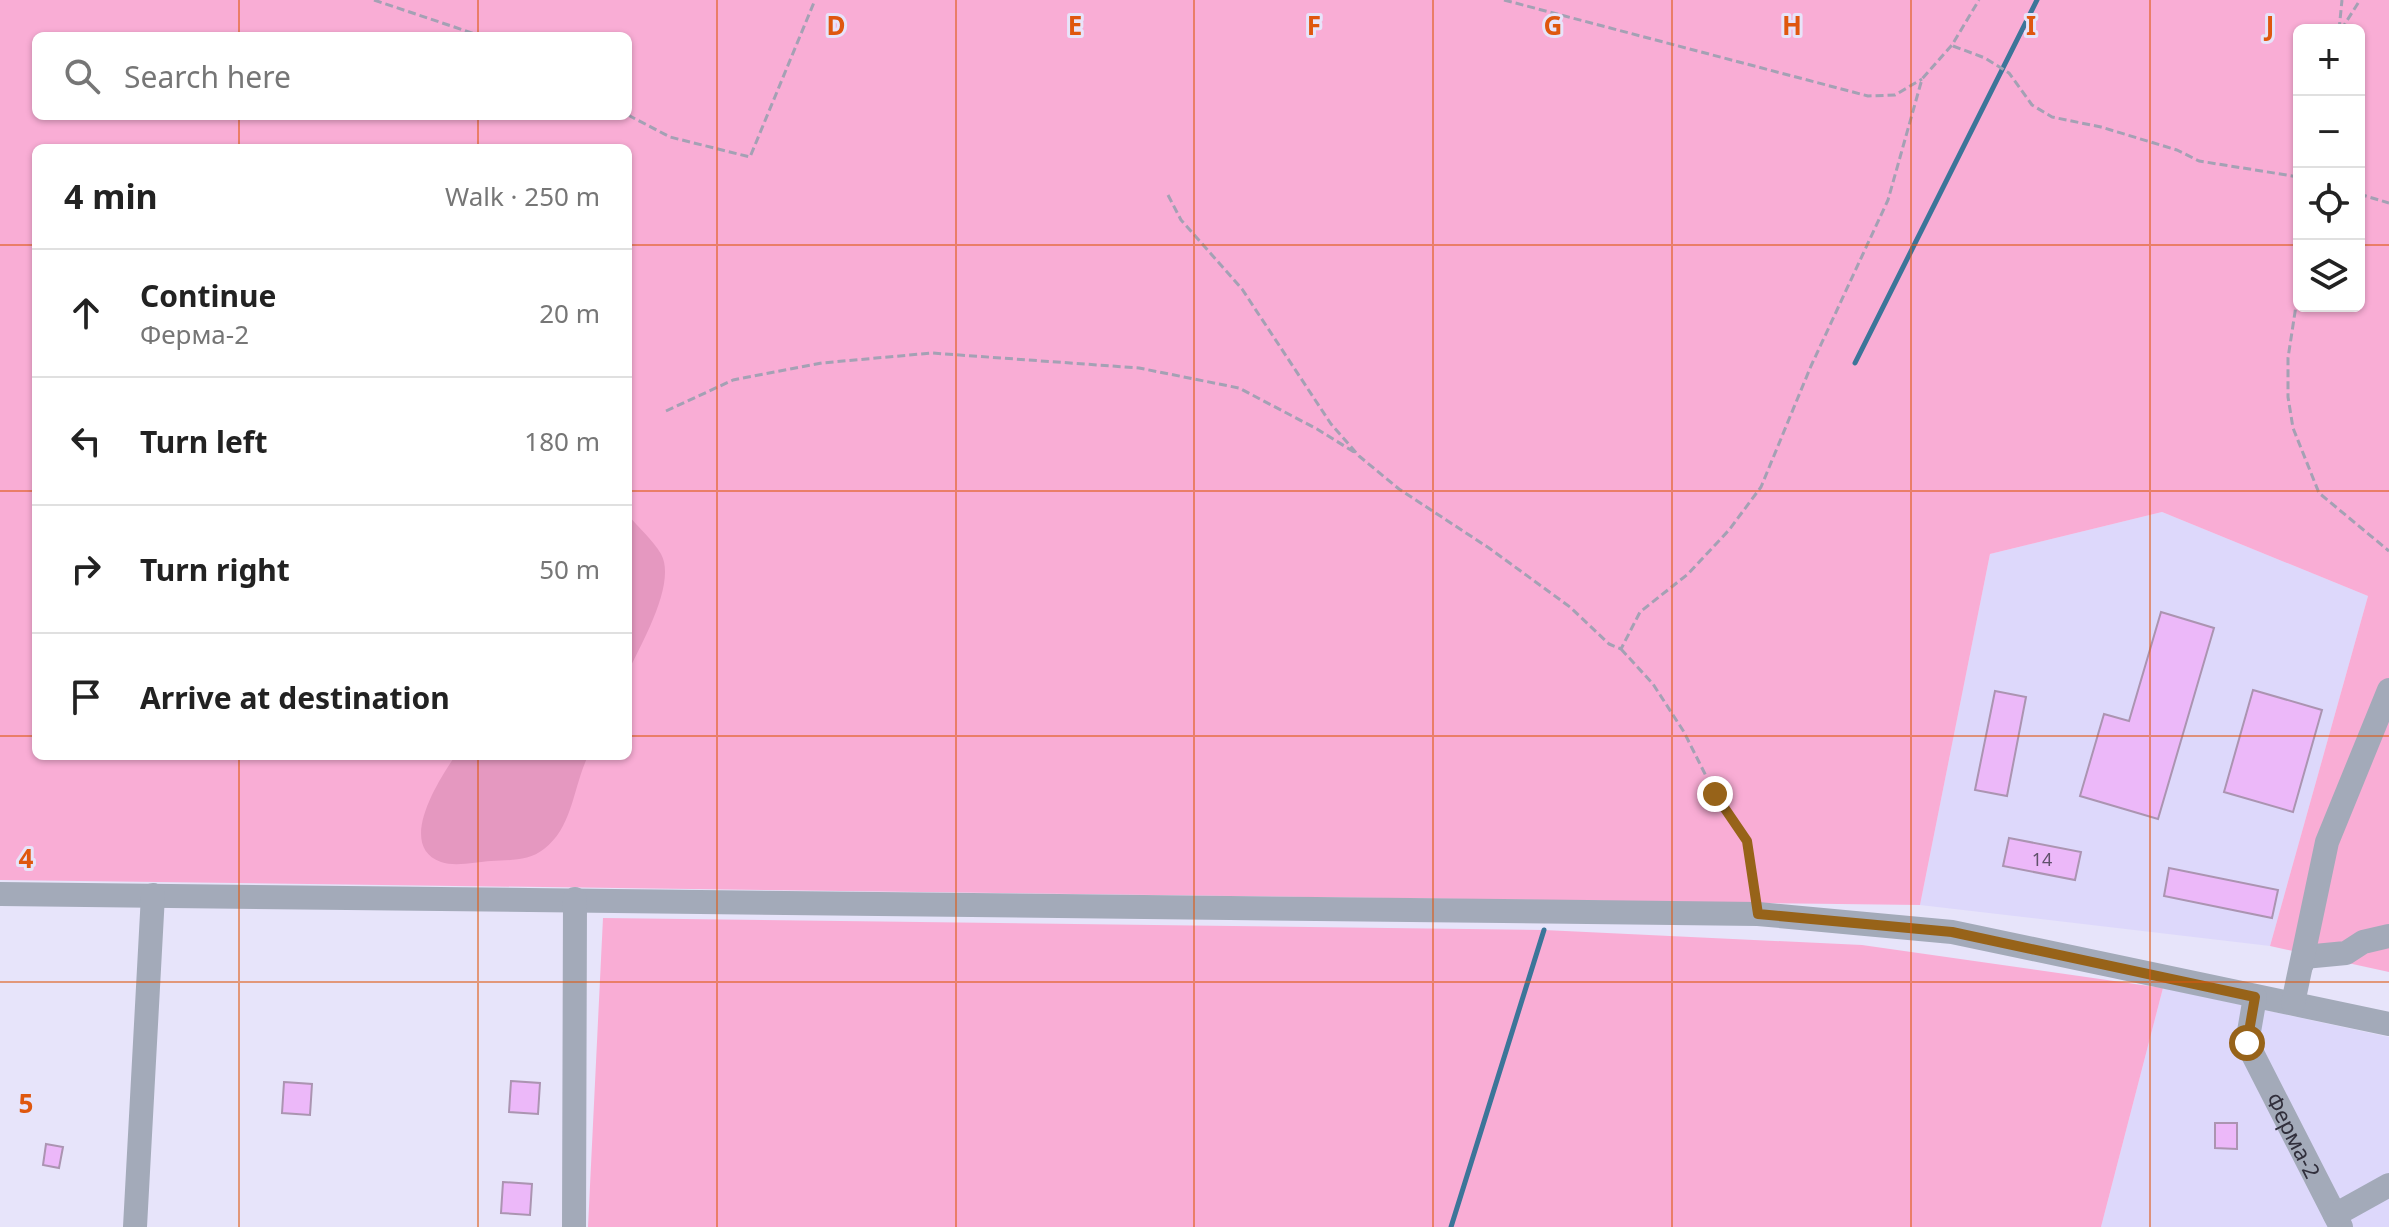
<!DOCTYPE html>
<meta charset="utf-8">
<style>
:root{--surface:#fff;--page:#f2f2f2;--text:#222;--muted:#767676;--line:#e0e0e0}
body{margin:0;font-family:"Noto Sans",sans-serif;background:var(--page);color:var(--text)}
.controls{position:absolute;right:24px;top:24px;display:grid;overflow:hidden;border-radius:12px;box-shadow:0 2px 6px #0004}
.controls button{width:72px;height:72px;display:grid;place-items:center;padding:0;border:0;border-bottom:2px solid var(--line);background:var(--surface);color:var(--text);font:40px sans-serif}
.stop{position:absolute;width:24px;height:24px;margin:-18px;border:6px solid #976319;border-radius:50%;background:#fff}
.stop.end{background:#976319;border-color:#fff;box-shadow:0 2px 8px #0008}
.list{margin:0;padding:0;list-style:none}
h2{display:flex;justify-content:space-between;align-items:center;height:104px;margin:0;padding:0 32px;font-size:34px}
h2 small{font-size:26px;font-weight:400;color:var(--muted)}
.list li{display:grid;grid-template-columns:52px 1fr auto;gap:24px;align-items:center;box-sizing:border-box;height:128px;padding:0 32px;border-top:2px solid var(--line)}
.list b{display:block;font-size:30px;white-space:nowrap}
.list p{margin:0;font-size:26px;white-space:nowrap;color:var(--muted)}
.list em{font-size:26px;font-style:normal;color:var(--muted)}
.icon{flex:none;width:44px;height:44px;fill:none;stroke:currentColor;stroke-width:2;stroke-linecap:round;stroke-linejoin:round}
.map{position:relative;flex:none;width:2389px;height:1227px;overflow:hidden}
.search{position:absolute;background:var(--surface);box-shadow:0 2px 6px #0004;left:32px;top:32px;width:600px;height:88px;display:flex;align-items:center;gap:20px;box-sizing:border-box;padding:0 28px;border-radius:12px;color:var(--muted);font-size:30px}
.panel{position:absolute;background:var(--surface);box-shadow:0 2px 6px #0004;left:32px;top:144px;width:600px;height:616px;border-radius:12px}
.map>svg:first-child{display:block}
.built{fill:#ddd8fb}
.green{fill:#f9add5;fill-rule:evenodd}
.forest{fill:#e598c0}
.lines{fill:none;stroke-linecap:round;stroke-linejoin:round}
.stream{stroke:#3c7599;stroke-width:5}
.building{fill:#ecb8f9;stroke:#ab94b1;stroke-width:2}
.path{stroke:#a4a1b4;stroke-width:3;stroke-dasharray:8 4;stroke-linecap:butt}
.minor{stroke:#a3aab9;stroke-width:24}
.route{stroke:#976319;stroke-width:10}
.grid{fill:none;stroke:#df570e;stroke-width:2;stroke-opacity:0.55}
.labels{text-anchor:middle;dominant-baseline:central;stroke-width:6;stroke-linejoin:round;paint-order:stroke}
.number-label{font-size:18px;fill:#60516b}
.street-label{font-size:22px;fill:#312f3c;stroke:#e7e4fa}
.grid-label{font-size:26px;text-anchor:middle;font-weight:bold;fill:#df570e;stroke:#e7e4fa;stroke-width:6;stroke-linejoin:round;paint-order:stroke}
</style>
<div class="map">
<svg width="2389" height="1227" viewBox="0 0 2389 1227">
<rect width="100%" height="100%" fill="#e7e4fa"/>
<path class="built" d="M 2162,512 L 2368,596 L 2270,946 L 1920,905 L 1990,554 Z
M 2163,988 L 2389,1037 L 2389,1227 L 2101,1227 Z"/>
<path class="green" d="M 0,0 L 2389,0 L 2389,972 L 2270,946 L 2368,596 L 2162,512 L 1990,554 L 1920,905 L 0,880 ZM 2299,30 L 2359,30 L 2359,306 L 2299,306 ZM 36,36 L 628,36 L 628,116 L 36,116 ZM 36,148 L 628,148 L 628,756 L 36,756 Z
M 603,918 L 1544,930 L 1862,945 L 2163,988 L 2101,1227 L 588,1227 Z"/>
<path class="forest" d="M 628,515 C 638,527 653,540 661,554 C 677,583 641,644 628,672 Z
M 455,756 L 588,756 C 573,787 573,827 544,849 C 529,861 509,860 491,861 C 477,862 455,867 441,862 C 396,846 439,780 455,756 Z"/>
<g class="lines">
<path class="stream" d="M 1855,363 L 2037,0
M 1451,1227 L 1544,930"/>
</g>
<path class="building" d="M 2161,612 L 2214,628 L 2158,819 L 2080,796 L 2104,714 L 2129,721 Z
M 2253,690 L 2322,710 L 2293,812 L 2224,792 Z
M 1995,691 L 2026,697 L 2007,796 L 1975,790 Z
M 2009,838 L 2081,852 L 2075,880 L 2003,866 Z
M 2169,868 L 2278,890 L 2272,918 L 2164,896 Z
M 511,1081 L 540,1083 L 538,1114 L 509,1112 Z
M 284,1082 L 312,1084 L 310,1115 L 282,1113 Z
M 2215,1123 L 2237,1123 L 2237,1149 L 2215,1148 Z
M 46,1144 L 63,1147 L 59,1168 L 43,1165 Z
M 503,1182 L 532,1184 L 530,1215 L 501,1213 Z"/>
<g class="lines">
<path class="path" d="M 374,0 L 481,36
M 1504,0 L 1868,96 L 1895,95 L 1922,79
M 2339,30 L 2342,0
M 2341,30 L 2360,0
M 1953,46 L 1985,58 L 2009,73 L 2032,105 L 2052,117 L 2101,127 L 2177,150 L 2199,161 L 2299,177
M 628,115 L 670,137 L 750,157 L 815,0
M 2359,194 L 2389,203
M 1168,195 L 1181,220 L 1242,289 L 1331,424 L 1359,456 L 1399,489 L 1489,548 L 1570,607 L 1609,644 L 1621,649 L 1640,612 L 1688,574 L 1729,530 L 1761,487 L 1811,366 L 1888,200 L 1922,79 L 1952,45 L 1979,0
M 2299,286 L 2288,358 L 2288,397 L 2293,428 L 2319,493 L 2389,551
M 666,411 L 733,380 L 822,363 L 932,353 L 1139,368 L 1239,388 L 1317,429 L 1354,452
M 1621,649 L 1653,684 L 1684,732 L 1715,794 L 1747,841 L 1755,894"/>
<g class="minor">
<path d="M 0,894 L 1758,914 L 1952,932 L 2389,1024"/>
<path d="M 2302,964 L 2304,957 L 2346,953 L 2363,942 L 2389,936"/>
<path id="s1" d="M 2255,997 L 2247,1043 L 2341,1227"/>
<path d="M 2293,1003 L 2327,842 L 2389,690"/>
<path d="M 2335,1215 L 2389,1185"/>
<path d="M 135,1227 L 153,895"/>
<path d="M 574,1227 L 575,899"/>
</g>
</g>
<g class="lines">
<path class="route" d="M 1715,794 L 1747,841 L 1758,914 L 1952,932 L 2255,997 L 2247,1043"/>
</g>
<path class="grid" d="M 239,0 L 239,36M 478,0 L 478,36M 717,0 L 717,1227M 956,0 L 956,1227M 1194,0 L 1194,1227M 1433,0 L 1433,1227M 1672,0 L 1672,1227M 1911,0 L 1911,1227M 2150,0 L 2150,1227M 239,116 L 239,148M 478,116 L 478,148M 0,245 L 36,245M 628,245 L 2299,245M 2359,245 L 2389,245M 0,491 L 36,491M 628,491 L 2389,491M 0,736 L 36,736M 628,736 L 2389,736M 239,756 L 239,1227M 478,756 L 478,1227M 0,982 L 2389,982"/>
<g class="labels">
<g class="number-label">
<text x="2042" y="859">14</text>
</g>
<g class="street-label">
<text stroke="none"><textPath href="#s1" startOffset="150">Ферма-2</textPath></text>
</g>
</g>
<g class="grid-label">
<text x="836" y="35">D</text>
<text x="1075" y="35">E</text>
<text x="1314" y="35">F</text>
<text x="1553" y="35">G</text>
<text x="1792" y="35">H</text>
<text x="2031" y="35">I</text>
<text x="2270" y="35">J</text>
<text x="26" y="868">4</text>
<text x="26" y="1113">5</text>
</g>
</svg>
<div class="controls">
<button>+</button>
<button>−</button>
<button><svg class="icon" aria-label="locate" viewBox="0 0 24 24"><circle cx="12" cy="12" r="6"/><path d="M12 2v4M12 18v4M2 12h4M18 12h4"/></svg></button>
<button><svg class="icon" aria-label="layers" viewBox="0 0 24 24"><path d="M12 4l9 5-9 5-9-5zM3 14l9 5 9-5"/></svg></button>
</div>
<div class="stop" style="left:2247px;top:1043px"></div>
<div class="stop end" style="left:1715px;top:794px"></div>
<div class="search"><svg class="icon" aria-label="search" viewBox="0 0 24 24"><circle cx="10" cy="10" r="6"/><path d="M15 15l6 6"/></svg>Search here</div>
<section class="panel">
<h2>4 min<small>Walk · 250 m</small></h2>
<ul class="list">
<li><svg class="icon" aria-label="ahead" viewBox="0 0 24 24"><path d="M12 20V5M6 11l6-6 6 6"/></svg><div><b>Continue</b><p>Ферма-2</p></div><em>20 m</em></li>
<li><svg class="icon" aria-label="left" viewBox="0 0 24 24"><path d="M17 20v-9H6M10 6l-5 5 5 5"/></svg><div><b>Turn left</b></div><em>180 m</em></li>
<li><svg class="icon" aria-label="right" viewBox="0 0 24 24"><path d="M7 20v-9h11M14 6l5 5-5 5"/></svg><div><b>Turn right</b></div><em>50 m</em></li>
<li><svg class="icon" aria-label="arrive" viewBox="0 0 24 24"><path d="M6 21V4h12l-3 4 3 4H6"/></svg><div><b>Arrive at destination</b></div></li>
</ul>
</section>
</div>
